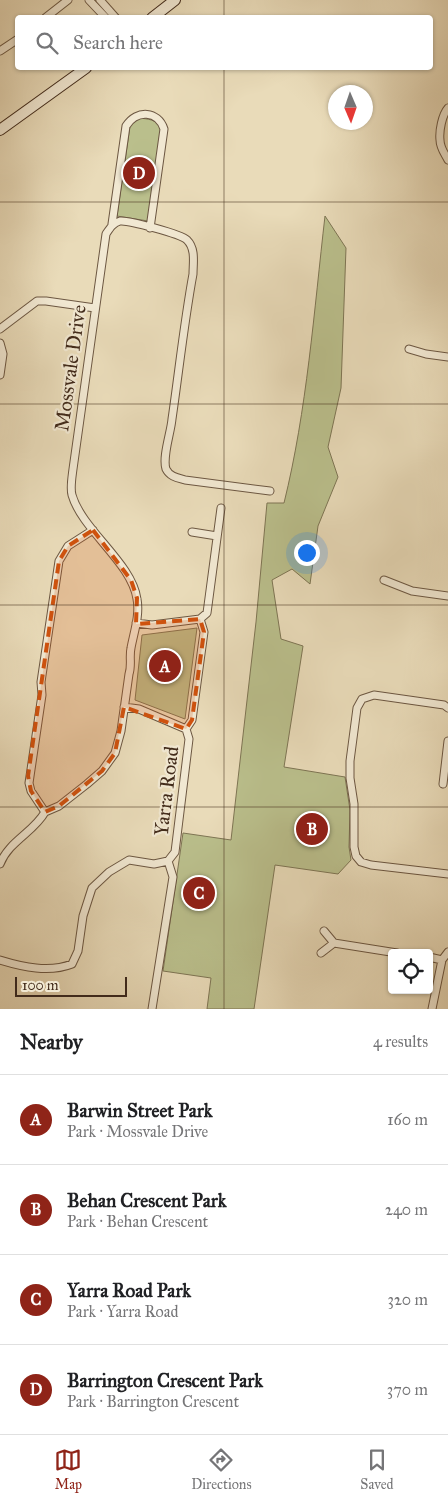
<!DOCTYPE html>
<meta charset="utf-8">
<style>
:root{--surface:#fff;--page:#f2f2f2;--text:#202124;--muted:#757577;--line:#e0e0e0;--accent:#8f2418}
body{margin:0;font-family:"IM FELL Great Primer",serif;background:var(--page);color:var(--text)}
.controls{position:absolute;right:15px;bottom:15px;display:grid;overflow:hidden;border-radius:5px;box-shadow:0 1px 4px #0004}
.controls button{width:45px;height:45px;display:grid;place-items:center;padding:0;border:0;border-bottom:1px solid var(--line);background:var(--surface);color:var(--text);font:25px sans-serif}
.compass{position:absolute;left:328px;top:85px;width:45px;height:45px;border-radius:50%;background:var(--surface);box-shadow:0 1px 4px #0004;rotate:178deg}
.scale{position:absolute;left:15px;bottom:12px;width:112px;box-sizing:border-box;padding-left:5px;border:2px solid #422b1b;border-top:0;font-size:14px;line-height:18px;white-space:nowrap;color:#422b1b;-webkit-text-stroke:4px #f1e8d2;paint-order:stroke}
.you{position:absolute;left:306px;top:552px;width:18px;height:18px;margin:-12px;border:4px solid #fff;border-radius:50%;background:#1a73e8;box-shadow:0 0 0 8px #1a73e833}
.badge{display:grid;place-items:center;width:32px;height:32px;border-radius:50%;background:var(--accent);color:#fff;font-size:16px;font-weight:700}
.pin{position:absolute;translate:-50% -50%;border:2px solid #fff;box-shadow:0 1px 5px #0006}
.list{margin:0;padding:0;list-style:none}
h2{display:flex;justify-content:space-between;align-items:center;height:65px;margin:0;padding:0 20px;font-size:21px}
h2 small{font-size:16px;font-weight:400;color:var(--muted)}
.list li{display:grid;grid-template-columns:32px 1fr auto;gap:15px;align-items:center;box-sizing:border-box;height:90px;padding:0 20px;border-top:1px solid var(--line)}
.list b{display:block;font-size:19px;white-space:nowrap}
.list p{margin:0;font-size:16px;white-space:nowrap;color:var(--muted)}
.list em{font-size:16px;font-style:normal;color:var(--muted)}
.icon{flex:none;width:28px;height:28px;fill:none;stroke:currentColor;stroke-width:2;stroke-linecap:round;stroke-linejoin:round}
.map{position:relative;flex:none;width:448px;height:1009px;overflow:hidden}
.search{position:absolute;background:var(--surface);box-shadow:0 1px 4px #0004;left:15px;right:15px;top:15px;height:55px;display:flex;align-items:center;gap:12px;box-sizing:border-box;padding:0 18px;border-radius:5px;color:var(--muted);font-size:19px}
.sheet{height:425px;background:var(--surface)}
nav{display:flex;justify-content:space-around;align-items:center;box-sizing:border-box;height:70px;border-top:1px solid var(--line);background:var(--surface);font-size:14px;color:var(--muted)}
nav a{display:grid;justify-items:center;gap:2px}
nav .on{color:var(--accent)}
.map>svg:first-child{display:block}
.green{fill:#babf8c;stroke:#7e7554}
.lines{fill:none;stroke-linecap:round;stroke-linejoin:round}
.street-casing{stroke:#6c5742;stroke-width:9}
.secondary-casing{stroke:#422b1b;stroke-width:12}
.street{stroke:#f1e8d2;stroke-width:7}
.secondary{stroke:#f1e8d2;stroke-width:10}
.marked{fill:#cf520e;fill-opacity:0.2;stroke:#cf520e;stroke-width:4;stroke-dasharray:10 6;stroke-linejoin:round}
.grid{fill:none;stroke:#422b1b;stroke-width:1;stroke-opacity:0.55}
.labels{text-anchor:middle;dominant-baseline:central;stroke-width:4.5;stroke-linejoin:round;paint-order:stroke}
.street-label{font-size:20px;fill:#422b1b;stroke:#f1e8d2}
</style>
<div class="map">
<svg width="448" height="1009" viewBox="0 0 448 1009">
<rect width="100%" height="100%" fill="#e9dbb9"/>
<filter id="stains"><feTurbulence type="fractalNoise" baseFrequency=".004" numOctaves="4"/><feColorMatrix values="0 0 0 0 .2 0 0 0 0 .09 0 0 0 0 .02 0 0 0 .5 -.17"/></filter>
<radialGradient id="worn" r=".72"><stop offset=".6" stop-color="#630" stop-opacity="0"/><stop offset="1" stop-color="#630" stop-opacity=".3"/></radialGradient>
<path class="green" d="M 138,118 C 148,119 157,119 161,129 L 148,221 L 117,216 L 130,126 Z
M 325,216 L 346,248 L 341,388 L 328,447 L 338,477 L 318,526 L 310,584 L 292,569 L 272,580 L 281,639 L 303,646 L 284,767 L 345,777 L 350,810 L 349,847 L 351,860 L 338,874 L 275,865 L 254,1009 L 207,1009 L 211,978 L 163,971 L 183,833 L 231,840 L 256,622 L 267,503 L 284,503 C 307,410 314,311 325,216 Z
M 197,628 L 185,719 L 135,700 L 142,635 Z"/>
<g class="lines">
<g class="street-casing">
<path id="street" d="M 89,0 L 106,18
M 100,0 L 116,18
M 45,18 L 68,0
M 0,51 L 18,39
M 448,108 C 442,115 439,131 440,140 C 440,148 445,154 448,160
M 112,224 L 126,126 C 137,109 158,111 164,129 L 150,228
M 0,329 L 37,301 L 46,301 L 95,308
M 0,343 L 3,354 L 0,375
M 409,349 L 426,354 L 448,357
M 192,532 L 217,536
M 384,580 L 412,591 L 448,596
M 136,623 L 152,625 L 200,619 L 207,613 L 221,508
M 124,707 L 139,709 L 186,729 L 189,739 L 175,852 L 168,861 L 173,877 L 152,1009
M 448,708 L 444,705 L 374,695 L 362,699 L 357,708 L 350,761 L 350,778 L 354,804 L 354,847 L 356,856 L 361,862 L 371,865 L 448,874
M 186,729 L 192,720 L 204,632 L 200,619
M 443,784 L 448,741
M 45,812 L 31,791 L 29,783 L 42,695 L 41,682 L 59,561 L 68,546 L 93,530
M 0,864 C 9,841 34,832 45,812 L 59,806 L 87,784 L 102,771 L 115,753 L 121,731 L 129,674 C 132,665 129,657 131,648 C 134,632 140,615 137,599 C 132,563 82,530 72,495 C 70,488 72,477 73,469 L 106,234 C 110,228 113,223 120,221 C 128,220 181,234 187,240 C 196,249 193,263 193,274 C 184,323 179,371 172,419 C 171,432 162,457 166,469 C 170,477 178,478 185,480 L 270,491
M 334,943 L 397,953
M 321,953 L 334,943 L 324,931
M 429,957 L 442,960
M 0,960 C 23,967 49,973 72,964 L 78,951 L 83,916 L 92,888 L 109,872 L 129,860 L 154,864 L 168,861
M 432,1009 L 442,960 L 448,952"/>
</g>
<g class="secondary-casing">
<path id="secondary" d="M 152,18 L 175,0
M 0,130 L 86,68"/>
</g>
<use href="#street" class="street"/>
<use href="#secondary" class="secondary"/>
</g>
<path class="marked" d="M 93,530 L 131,580 L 137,598 L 136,624 L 200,619 L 204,632 L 192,720 L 186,729 L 124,707 L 115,753 L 102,771 L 59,806 L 45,812 L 31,791 L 28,776 L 59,561 L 68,546 Z"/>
<path class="grid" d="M 224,0 L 224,18M 224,68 L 224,1009M 0,202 L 448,202M 0,404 L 448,404M 0,605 L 448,605M 0,807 L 448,807"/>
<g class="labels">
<g class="street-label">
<text transform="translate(70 368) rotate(-82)">Mossvale Drive</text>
<text transform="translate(166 791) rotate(-83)">Yarra Road</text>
</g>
</g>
<rect width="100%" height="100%" filter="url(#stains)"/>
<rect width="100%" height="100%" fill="url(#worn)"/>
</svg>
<div class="controls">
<button><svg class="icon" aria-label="locate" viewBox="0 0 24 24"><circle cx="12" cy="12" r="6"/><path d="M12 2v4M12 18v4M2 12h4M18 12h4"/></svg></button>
</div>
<svg class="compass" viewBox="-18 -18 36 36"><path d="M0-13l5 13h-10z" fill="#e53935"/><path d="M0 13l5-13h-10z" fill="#757577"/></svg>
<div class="scale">100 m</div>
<div class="you"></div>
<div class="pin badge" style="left:165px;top:666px">A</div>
<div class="pin badge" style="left:312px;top:829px">B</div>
<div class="pin badge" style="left:199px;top:893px">C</div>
<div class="pin badge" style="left:139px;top:173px">D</div>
<div class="search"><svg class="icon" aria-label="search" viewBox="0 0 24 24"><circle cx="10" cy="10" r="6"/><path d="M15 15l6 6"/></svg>Search here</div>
</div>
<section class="sheet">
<h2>Nearby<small>4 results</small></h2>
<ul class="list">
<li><span class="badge">A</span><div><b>Barwin Street Park</b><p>Park · Mossvale Drive</p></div><em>160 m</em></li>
<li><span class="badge">B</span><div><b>Behan Crescent Park</b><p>Park · Behan Crescent</p></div><em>240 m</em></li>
<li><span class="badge">C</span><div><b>Yarra Road Park</b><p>Park · Yarra Road</p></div><em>320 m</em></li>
<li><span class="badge">D</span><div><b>Barrington Crescent Park</b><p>Park · Barrington Crescent</p></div><em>370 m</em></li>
</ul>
</section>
<nav>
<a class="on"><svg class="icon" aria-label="map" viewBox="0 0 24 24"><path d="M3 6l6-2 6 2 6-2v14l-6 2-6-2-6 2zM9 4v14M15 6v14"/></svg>Map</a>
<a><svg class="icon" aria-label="directions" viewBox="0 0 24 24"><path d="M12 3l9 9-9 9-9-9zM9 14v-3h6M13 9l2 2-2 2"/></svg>Directions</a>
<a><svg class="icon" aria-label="saved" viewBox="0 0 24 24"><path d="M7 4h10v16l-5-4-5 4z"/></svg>Saved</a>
</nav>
